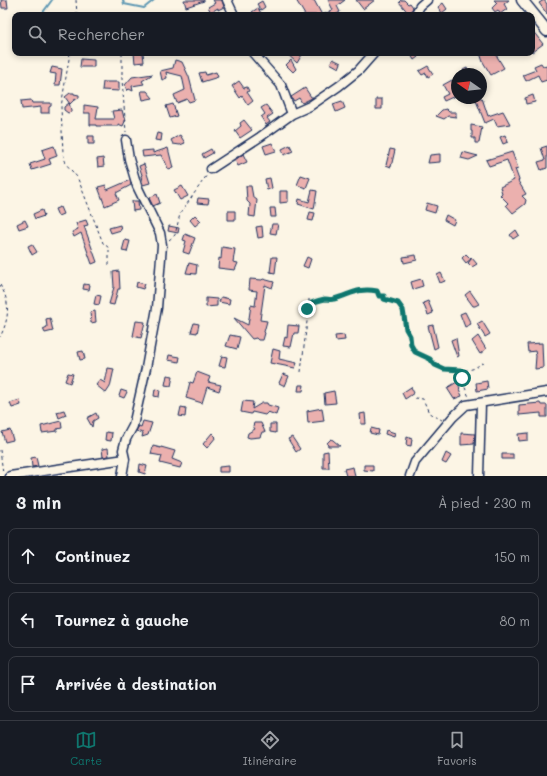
<!DOCTYPE html>
<html lang="fr">
<meta charset="utf-8">
<style>
:root{--surface:#171b24;--page:#242831;--text:#f1f3f6;--muted:#9ea1a6;--line:#363941;--accent:#0f766e}
body{margin:0;font-family:Mali,sans-serif;background:var(--page);color:var(--text)}
.compass{position:absolute;left:451px;top:68px;width:36px;height:36px;border-radius:50%;background:var(--surface);box-shadow:0 2px 6px #0003;rotate:284deg}
.stop{position:absolute;width:12px;height:12px;margin:-9px;border:3px solid #0f766e;border-radius:50%;background:#fff}
.stop.end{background:#0f766e;border-color:#fff;box-shadow:0 1px 4px #0008}
.list{margin:0;padding:0;list-style:none}
h2{display:flex;justify-content:space-between;align-items:center;height:52px;margin:0;padding:0 16px;font-size:17px}
h2 small{font-size:13px;font-weight:400;color:var(--muted)}
.list li{display:grid;grid-template-columns:26px 1fr auto;gap:12px;align-items:center;box-sizing:border-box;height:56px;margin:0 8px 8px;padding:0 8px;border:1px solid var(--line);border-radius:8px}
.list b{display:block;font-size:15px;white-space:nowrap}
.list em{font-size:13px;font-style:normal;color:var(--muted)}
.icon{flex:none;width:22px;height:22px;fill:none;stroke:currentColor;stroke-width:2;stroke-linecap:round;stroke-linejoin:round}
.map{position:relative;flex:none;width:547px;height:476px;overflow:hidden}
.search{position:absolute;background:var(--surface);box-shadow:0 2px 6px #0003;left:12px;right:12px;top:12px;height:44px;display:flex;align-items:center;gap:10px;box-sizing:border-box;padding:0 14px;border-radius:8px;color:var(--muted);font-size:15px}
.sheet{height:244px;background:var(--surface)}
nav{display:flex;justify-content:space-around;align-items:center;box-sizing:border-box;height:56px;border-top:1px solid var(--line);background:var(--surface);font-size:11px;color:var(--muted)}
nav a{display:grid;justify-items:center;gap:2px}
nav .on{color:var(--accent)}
.map>svg:first-child{display:block}
.lines{fill:none;stroke-linecap:round;stroke-linejoin:round}
.stream{stroke:#6199b4;stroke-width:2}
.building{fill:#ebb0ae;stroke:#1b2f5e}
.minor-casing{stroke:#1b2f5e;stroke-width:11}
.major-casing{stroke:#1b2f5e;stroke-width:13}
.path{stroke:#1b2f5e;stroke-width:1;stroke-dasharray:3 3;stroke-linecap:butt}
.minor{stroke:#fcf5e5;stroke-width:8}
.major{stroke:#fcf5e5;stroke-width:10}
.route{stroke:#0f766e;stroke-width:5}
</style>
<div class="map">
<svg width="547" height="476" viewBox="0 0 547 476">
<rect width="100%" height="100%" fill="#fcf5e5"/>
<filter id="ink" filterUnits="userSpaceOnUse"><feTurbulence type="fractalNoise" baseFrequency=".025" numOctaves="2"/><feDisplacementMap in="SourceGraphic" scale="8" xChannelSelector="R" yChannelSelector="G"/><feConvolveMatrix kernelMatrix="1 2 1 2 8 2 1 2 1" color-interpolation-filters="sRGB"/></filter>
<g filter="url(#ink)">
<g class="lines">
<path class="stream" d="M 123,0 L 124,4 L 144,8 L 154,0
M 41,15 L 52,0"/>
</g>
<path class="building" d="M 1,0 L 7,0 L 8,8 L 2,8 Z
M 184,0 L 204,0 L 204,1 L 186,7 Z
M 213,0 L 222,0 L 224,7 L 218,10 L 218,8 L 211,12 L 208,7 L 215,3 Z
M 296,0 L 314,0 L 322,15 L 305,15 Z
M 328,0 L 345,0 L 337,6 L 340,12 L 335,15 L 322,15 L 333,10 Z
M 356,0 L 375,0 L 363,9 Z
M 401,0 L 404,0 L 408,4 L 410,3 L 413,7 L 410,15 L 399,2 Z
M 494,0 L 509,0 L 504,4 L 507,9 L 500,14 L 498,10 L 495,12 L 492,8 L 497,3 Z
M 544,0 L 547,4 L 547,14 L 539,3 Z
M 262,1 L 265,7 L 261,10 L 257,4 Z
M 443,3 L 447,9 L 442,13 L 438,7 Z
M 258,8 L 262,15 L 254,15 L 252,12 Z
M 532,30 L 543,44 L 532,52 Z
M 134,53 L 143,53 L 144,62 L 135,63 Z
M 286,53 L 303,53 L 297,63 Z
M 410,53 L 416,53 L 418,57 L 414,60 Z
M 480,53 L 495,53 L 504,68 L 491,75 L 483,62 Z
M 81,59 L 94,60 L 94,67 L 80,67 Z
M 333,59 L 341,63 L 339,68 L 330,63 Z
M 175,60 L 182,62 L 189,77 L 195,100 L 189,102 L 187,99 L 177,103 L 174,95 L 185,90 L 182,76 L 166,72 L 167,78 L 162,80 L 160,71 L 173,68 Z
M 291,60 L 296,69 L 293,72 L 286,65 Z
M 541,63 L 543,66 L 547,65 L 547,80 L 541,82 L 538,75 L 526,81 L 523,75 L 536,70 L 534,66 Z
M 428,66 L 433,74 L 428,77 L 426,73 L 422,75 L 419,71 Z
M 52,67 L 62,69 L 60,85 L 55,85 L 56,74 L 50,73 Z
M 467,68 L 471,74 L 465,74 L 463,70 Z
M 205,72 L 206,75 L 216,72 L 218,77 L 202,82 L 199,73 Z
M 153,74 L 142,81 L 144,84 L 132,86 L 133,91 L 129,89 L 127,91 L 125,85 L 132,77 Z
M 452,80 L 456,88 L 452,90 L 455,96 L 444,101 L 442,97 L 448,94 L 443,85 Z
M 239,81 L 244,88 L 247,87 L 249,91 L 247,92 L 253,101 L 248,105 L 242,96 L 240,98 L 232,86 Z
M 103,82 L 119,82 L 119,91 L 102,90 Z
M 305,88 L 311,97 L 314,97 L 302,103 L 299,98 L 294,101 L 291,97 Z
M 141,91 L 147,91 L 153,98 L 143,100 Z
M 70,93 L 74,93 L 74,94 L 79,95 L 79,98 L 74,100 L 70,104 L 65,97 Z
M 533,95 L 535,102 L 526,104 L 525,98 Z
M 475,98 L 482,98 L 488,116 L 503,111 L 510,124 L 497,126 L 494,119 L 485,123 Z
M 376,99 L 382,99 L 382,109 L 376,109 Z
M 31,100 L 32,103 L 51,103 L 51,106 L 49,107 L 49,113 L 41,113 L 41,107 L 22,109 L 21,101 Z
M 342,101 L 345,108 L 336,112 L 333,104 Z
M 69,103 L 71,110 L 71,112 L 68,113 L 64,110 L 64,107 Z
M 173,104 L 177,116 L 170,118 L 166,106 Z
M 84,105 L 98,107 L 96,119 L 114,119 L 112,111 L 122,110 L 124,118 L 126,119 L 123,126 L 118,124 L 118,126 L 96,126 L 96,125 L 90,125 L 90,113 L 84,113 Z
M 266,105 L 273,114 L 267,118 L 270,122 L 266,125 L 261,117 L 265,114 L 261,108 Z
M 446,109 L 449,112 L 456,112 L 456,117 L 448,116 L 444,119 L 436,116 L 442,110 Z
M 244,120 L 252,130 L 240,138 L 235,131 L 241,126 L 240,123 Z
M 471,125 L 482,127 L 479,143 L 475,143 L 475,138 L 472,138 L 472,131 L 471,131 Z
M 157,133 L 162,134 L 161,141 L 155,140 Z
M 180,135 L 185,143 L 180,145 L 173,144 L 171,140 Z
M 505,135 L 508,142 L 503,144 L 500,137 Z
M 88,136 L 94,136 L 94,144 L 88,144 Z
M 272,143 L 276,151 L 266,154 L 263,146 Z
M 290,145 L 293,151 L 284,155 L 282,149 Z
M 54,146 L 57,156 L 49,159 L 51,164 L 32,170 L 30,164 L 45,159 L 42,150 Z
M 547,146 L 547,168 L 541,170 L 538,162 L 545,160 L 541,148 Z
M 168,148 L 173,168 L 168,169 L 165,161 L 164,161 L 161,155 L 143,157 L 142,151 L 153,150 L 153,153 Z
M 211,149 L 213,153 L 204,158 L 202,154 Z
M 390,149 L 395,150 L 391,167 L 386,165 Z
M 463,152 L 478,156 L 469,160 L 461,158 Z
M 512,152 L 518,168 L 515,169 L 519,180 L 518,181 L 526,194 L 522,196 L 526,200 L 525,204 L 513,213 L 506,205 L 508,203 L 500,195 L 502,193 L 500,187 L 514,180 L 507,160 L 489,166 L 486,160 Z
M 243,154 L 247,162 L 238,166 L 235,160 Z
M 440,154 L 440,162 L 428,163 L 430,155 Z
M 103,158 L 104,166 L 98,167 L 97,159 Z
M 144,164 L 150,183 L 143,185 L 141,176 L 142,175 L 139,166 Z
M 301,175 L 310,178 L 306,188 L 297,185 Z
M 270,178 L 272,188 L 267,190 L 265,179 Z
M 130,180 L 131,185 L 116,193 L 119,200 L 105,206 L 98,187 L 106,185 L 107,190 Z
M 182,186 L 188,196 L 180,200 L 174,190 Z
M 246,186 L 251,186 L 253,197 L 257,200 L 255,217 L 249,216 L 250,204 L 247,201 Z
M 312,190 L 317,191 L 314,209 L 298,204 L 299,199 L 309,202 Z
M 280,191 L 288,191 L 288,202 L 280,203 Z
M 157,194 L 160,203 L 153,206 L 149,198 Z
M 198,198 L 209,199 L 208,204 L 197,203 Z
M 132,201 L 138,201 L 139,210 L 133,211 Z
M 427,203 L 437,206 L 435,213 L 425,210 Z
M 60,207 L 63,214 L 58,216 L 55,209 Z
M 270,208 L 275,208 L 276,217 L 271,217 Z
M 42,210 L 44,216 L 35,219 L 33,214 Z
M 228,211 L 235,211 L 235,220 L 228,220 Z
M 310,212 L 315,213 L 313,221 L 308,220 Z
M 195,215 L 201,221 L 195,226 L 190,220 Z
M 446,215 L 455,220 L 453,225 L 444,220 Z
M 25,220 L 28,226 L 19,229 L 17,224 Z
M 86,220 L 88,225 L 84,226 L 97,262 L 92,264 L 81,233 L 74,237 L 72,232 L 78,229 L 76,223 Z
M 272,224 L 278,224 L 276,234 L 270,233 Z
M 120,225 L 121,230 L 111,233 L 109,228 Z
M 169,226 L 179,228 L 178,233 L 168,231 Z
M 262,226 L 263,237 L 258,238 L 256,227 Z
M 516,230 L 519,235 L 513,239 L 510,235 Z
M 185,234 L 195,238 L 189,254 L 183,252 L 186,241 L 183,240 Z
M 125,240 L 130,241 L 127,252 L 122,251 Z
M 32,244 L 37,252 L 32,255 L 28,246 Z
M 222,247 L 235,249 L 233,262 L 238,263 L 235,270 L 218,268 L 219,258 L 221,259 Z
M 466,254 L 471,259 L 466,263 L 462,258 Z
M 416,255 L 417,260 L 404,263 L 403,257 Z
M 272,257 L 277,257 L 275,273 L 270,272 Z
M 307,257 L 311,259 L 308,268 L 303,266 Z
M 472,258 L 477,264 L 472,267 L 468,263 Z
M 189,263 L 197,265 L 196,274 L 186,273 Z
M 119,271 L 120,289 L 118,289 L 114,305 L 109,304 L 114,287 L 113,272 Z
M 441,273 L 445,281 L 440,283 L 437,275 Z
M 250,279 L 262,280 L 263,279 L 274,282 L 272,288 L 265,285 L 260,320 L 267,321 L 264,332 L 265,333 L 263,340 L 258,340 L 256,338 L 252,339 L 234,318 L 248,325 L 251,305 L 255,306 L 257,291 L 249,290 Z
M 421,279 L 423,286 L 413,289 L 411,282 Z
M 137,282 L 145,284 L 143,289 L 136,287 Z
M 84,284 L 90,285 L 89,290 L 83,289 Z
M 470,291 L 479,304 L 475,306 L 473,306 L 465,295 Z
M 96,295 L 101,296 L 99,305 L 94,304 Z
M 221,297 L 230,299 L 229,304 L 219,302 Z
M 206,298 L 217,299 L 217,306 L 206,307 Z
M 428,301 L 433,313 L 428,315 L 423,303 Z
M 95,311 L 96,322 L 91,323 L 90,312 Z
M 465,312 L 471,324 L 465,327 L 460,314 Z
M 50,318 L 53,331 L 45,333 L 43,329 L 47,327 L 46,319 Z
M 136,321 L 145,322 L 141,338 L 133,336 Z
M 482,321 L 490,334 L 485,337 L 477,324 Z
M 194,323 L 199,324 L 197,333 L 191,332 Z
M 288,325 L 299,326 L 298,333 L 294,333 L 291,347 L 283,346 L 285,337 L 287,338 Z
M 433,325 L 438,347 L 434,349 L 428,326 Z
M 230,335 L 240,337 L 237,349 L 226,346 Z
M 344,335 L 345,340 L 336,341 L 335,336 Z
M 478,336 L 486,349 L 480,354 L 472,341 Z
M 456,338 L 459,356 L 457,357 L 451,340 Z
M 542,343 L 543,368 L 535,369 L 536,356 L 535,351 L 528,352 L 527,344 Z
M 273,349 L 280,351 L 279,359 L 297,363 L 295,368 L 270,363 Z
M 83,351 L 85,359 L 80,360 L 78,352 Z
M 169,355 L 180,357 L 179,362 L 168,360 Z
M 222,356 L 227,357 L 225,367 L 219,366 Z
M 108,368 L 114,369 L 110,387 L 106,393 L 96,385 L 100,380 L 105,383 Z
M 197,372 L 210,377 L 208,382 L 221,385 L 219,391 L 207,387 L 202,403 L 186,398 L 190,382 L 193,383 Z
M 68,373 L 73,374 L 70,383 L 65,381 Z
M 283,374 L 289,376 L 285,386 L 279,383 Z
M 167,375 L 173,376 L 171,386 L 165,385 Z
M 487,381 L 488,389 L 477,391 L 476,383 Z
M 457,382 L 460,388 L 459,389 L 462,396 L 454,399 L 447,388 Z
M 299,385 L 304,385 L 303,391 L 298,391 Z
M 411,387 L 414,393 L 405,399 L 402,393 Z
M 155,389 L 160,390 L 159,397 L 154,396 Z
M 121,390 L 127,392 L 124,398 L 119,396 Z
M 334,391 L 336,403 L 325,404 L 324,393 Z
M 20,400 L 21,405 L 12,408 L 10,403 Z
M 243,401 L 253,402 L 252,409 L 262,403 L 267,403 L 268,405 L 278,408 L 276,415 L 268,412 L 265,415 L 252,412 L 251,414 L 241,412 Z
M 540,403 L 541,405 L 547,405 L 547,417 L 541,417 L 541,413 L 519,415 L 519,405 Z
M 181,407 L 186,408 L 185,417 L 179,416 Z
M 322,408 L 324,421 L 308,423 L 307,411 Z
M 64,410 L 66,415 L 59,418 L 57,412 Z
M 96,413 L 98,418 L 93,421 L 92,427 L 87,418 Z
M 365,413 L 366,424 L 361,424 L 360,414 Z
M 61,421 L 62,428 L 57,429 L 57,431 L 42,433 L 41,426 Z
M 143,421 L 152,423 L 148,435 L 142,437 L 143,433 L 136,431 L 139,426 L 141,427 Z
M 254,423 L 261,423 L 265,432 L 262,432 L 260,437 L 250,438 L 247,437 L 248,433 L 255,429 L 253,426 Z
M 270,424 L 276,424 L 276,433 L 270,432 Z
M 371,428 L 379,430 L 378,435 L 370,433 Z
M 10,430 L 13,440 L 5,442 L 2,432 Z
M 386,430 L 395,433 L 394,437 L 385,434 Z
M 106,432 L 112,433 L 111,441 L 105,440 Z
M 212,433 L 216,437 L 207,448 L 203,444 Z
M 461,433 L 475,434 L 474,444 L 461,445 Z
M 528,433 L 528,440 L 519,441 L 518,434 Z
M 292,437 L 300,449 L 296,452 L 288,439 Z
M 407,437 L 412,439 L 411,446 L 406,445 Z
M 331,439 L 333,440 L 340,446 L 328,446 L 327,443 Z
M 153,446 L 161,448 L 161,447 L 175,451 L 172,459 L 182,463 L 180,468 L 160,463 L 162,456 L 151,454 Z
M 108,448 L 109,456 L 103,457 L 102,449 Z
M 328,451 L 329,468 L 323,468 L 323,452 Z
M 446,453 L 451,456 L 446,464 L 442,462 Z
M 502,454 L 513,454 L 513,459 L 502,459 Z
M 36,457 L 38,466 L 32,467 L 31,458 Z
M 140,464 L 147,466 L 145,474 L 139,472 Z
M 364,465 L 373,465 L 373,471 L 364,470 Z
M 229,466 L 229,472 L 219,472 L 219,467 Z
M 353,467 L 355,476 L 346,476 L 344,469 Z"/>
<g class="lines">
<g class="minor-casing">
<path id="minor" d="M 227,0 L 234,15
M 415,15 L 420,6 L 427,0
M 253,53 L 281,85 L 292,114
M 211,169 L 260,137 L 292,114 L 310,106 L 339,86 L 359,70 L 374,53
M 10,476 L 125,459
M 122,476 L 125,459 L 123,450 L 126,439 L 133,426 L 146,368 L 157,308 L 162,245 L 160,233 L 137,186 L 129,159 L 126,140
M 410,476 L 415,462 L 453,417 L 466,405 L 547,392
M 479,476 L 481,403"/>
</g>
<g class="major-casing">
<path id="major" d="M 522,0 L 547,31"/>
</g>
<path class="path" d="M 76,0 L 77,15
M 70,53 L 61,107 L 63,153 L 66,164 L 77,177 L 80,184 L 103,243 L 109,248 L 109,268
M 122,53 L 122,79 L 126,132
M 169,240 L 175,235 L 180,214 L 207,175
M 0,285 C 11,302 9,320 0,337
M 309,299 L 309,304 L 327,299 L 332,300 L 357,291 L 369,290 L 377,291 L 379,296 L 384,296 L 384,299 C 415,305 401,330 414,350 C 417,355 425,356 430,359 C 432,361 433,364 436,366 C 444,371 466,372 475,368 C 478,366 480,364 483,363
M 461,370 L 463,383 L 469,397
M 301,372 L 308,313 L 307,309 L 309,305
M 415,398 L 423,399 L 429,413 L 442,420
M 0,450 L 3,473"/>
<use href="#minor" class="minor"/>
<use href="#major" class="major"/>
</g>
</g>
<g class="lines" filter="url(#ink)">
<path class="route" d="M 307,309 L 309,304 C 314,302 319,300 325,299 C 328,299 331,300 334,299 C 350,295 358,287 377,291 L 379,296 L 384,296 L 384,299 L 398,303 L 403,310 L 406,329 L 410,336 L 411,345 L 415,352 L 430,359 L 435,365 L 444,369 L 461,370 L 462,378"/>
</g>
</svg>
<svg class="compass" viewBox="-18 -18 36 36"><path d="M0-13l5 13h-10z" fill="#e53935"/><path d="M0 13l5-13h-10z" fill="#9ea1a6"/></svg>
<div class="stop" style="left:462px;top:378px"></div>
<div class="stop end" style="left:307px;top:309px"></div>
<div class="search"><svg class="icon" aria-label="search" viewBox="0 0 24 24"><circle cx="10" cy="10" r="6"/><path d="M15 15l6 6"/></svg>Rechercher</div>
</div>
<section class="sheet">
<h2>3 min<small>À pied · 230 m</small></h2>
<ul class="list">
<li><svg class="icon" aria-label="ahead" viewBox="0 0 24 24"><path d="M12 20V5M6 11l6-6 6 6"/></svg><div><b>Continuez</b></div><em>150 m</em></li>
<li><svg class="icon" aria-label="left" viewBox="0 0 24 24"><path d="M17 20v-9H6M10 6l-5 5 5 5"/></svg><div><b>Tournez à gauche</b></div><em>80 m</em></li>
<li><svg class="icon" aria-label="arrive" viewBox="0 0 24 24"><path d="M6 21V4h12l-3 4 3 4H6"/></svg><div><b>Arrivée à destination</b></div></li>
</ul>
</section>
<nav>
<a class="on"><svg class="icon" aria-label="map" viewBox="0 0 24 24"><path d="M3 6l6-2 6 2 6-2v14l-6 2-6-2-6 2zM9 4v14M15 6v14"/></svg>Carte</a>
<a><svg class="icon" aria-label="directions" viewBox="0 0 24 24"><path d="M12 3l9 9-9 9-9-9zM9 14v-3h6M13 9l2 2-2 2"/></svg>Itinéraire</a>
<a><svg class="icon" aria-label="saved" viewBox="0 0 24 24"><path d="M7 4h10v16l-5-4-5 4z"/></svg>Favoris</a>
</nav>
